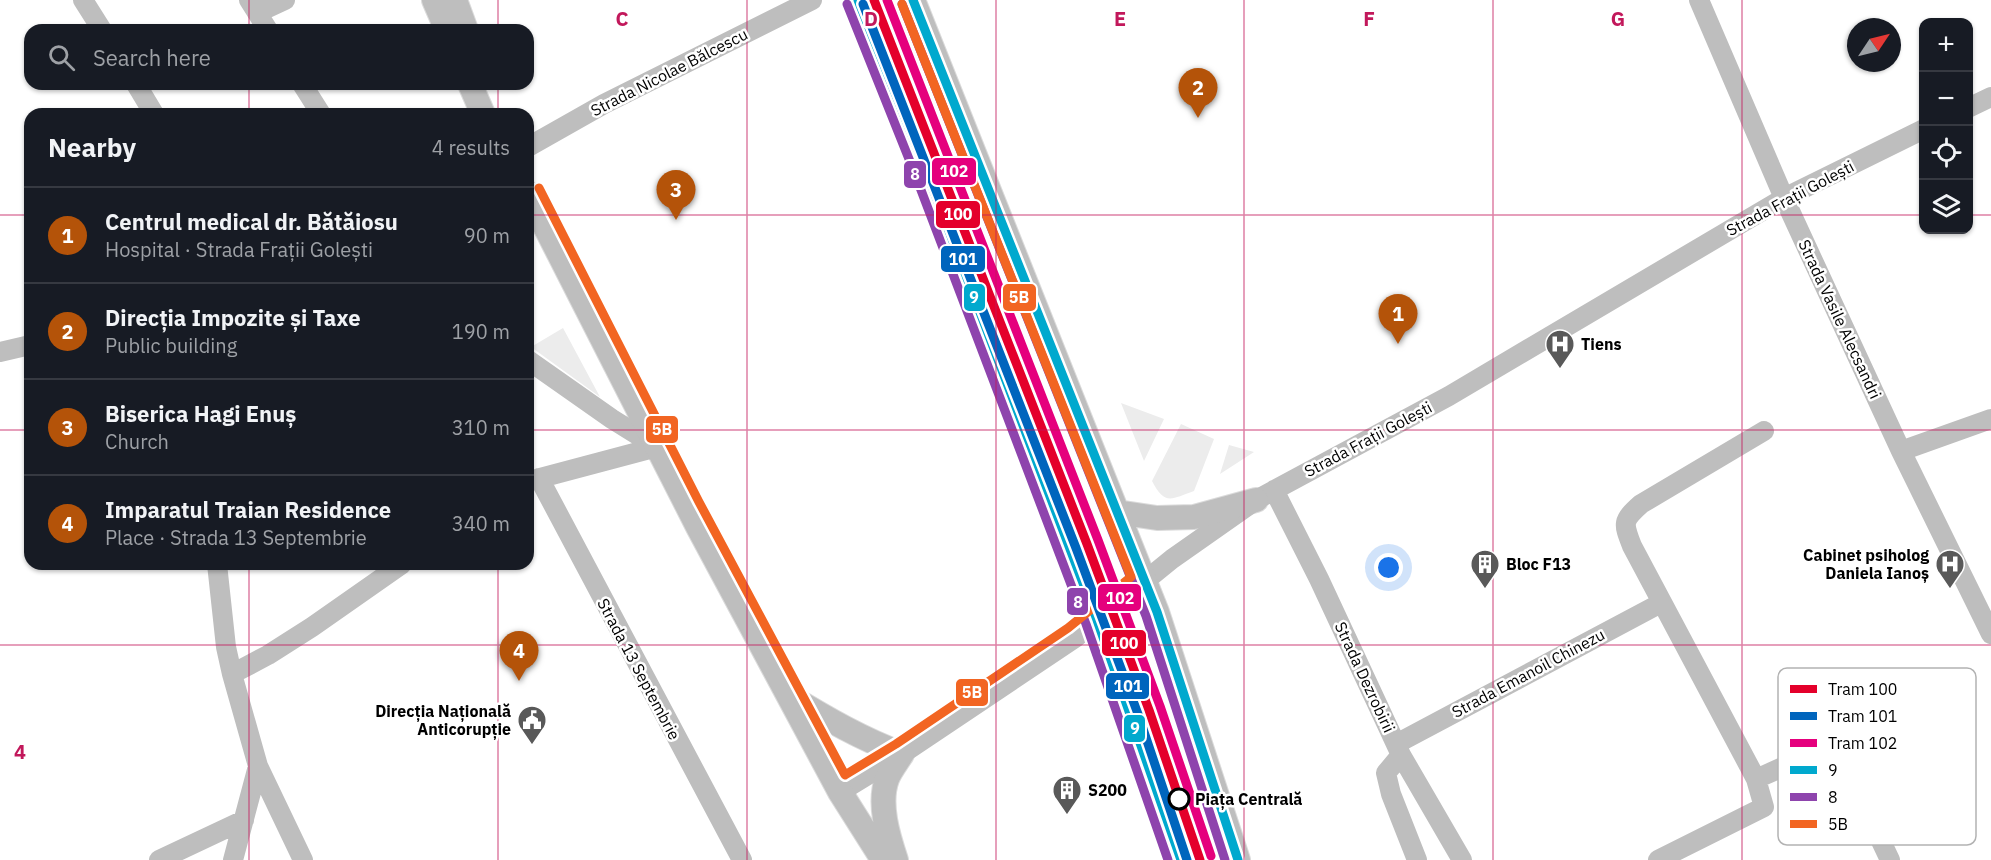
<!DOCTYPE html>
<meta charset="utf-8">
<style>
:root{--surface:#171b24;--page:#242831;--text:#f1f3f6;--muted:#9ea1a6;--line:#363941;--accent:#b45309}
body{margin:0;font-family:"IBM Plex Sans",sans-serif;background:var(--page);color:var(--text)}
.controls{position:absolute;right:18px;top:18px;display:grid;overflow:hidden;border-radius:12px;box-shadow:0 2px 4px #0004}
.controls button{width:54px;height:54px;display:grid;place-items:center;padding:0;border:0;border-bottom:2px solid var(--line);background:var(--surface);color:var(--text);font:30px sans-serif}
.compass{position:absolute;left:1847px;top:18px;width:54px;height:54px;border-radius:50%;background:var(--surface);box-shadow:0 2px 4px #0004;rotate:55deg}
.you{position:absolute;left:1389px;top:568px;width:21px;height:21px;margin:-15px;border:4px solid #fff;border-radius:50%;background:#1a73e8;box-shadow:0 0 0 9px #1a73e833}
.badge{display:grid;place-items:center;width:39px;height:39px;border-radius:50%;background:var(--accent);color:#fff;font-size:20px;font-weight:700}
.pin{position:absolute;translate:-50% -50px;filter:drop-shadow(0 2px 3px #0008)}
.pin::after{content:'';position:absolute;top:32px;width:21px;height:18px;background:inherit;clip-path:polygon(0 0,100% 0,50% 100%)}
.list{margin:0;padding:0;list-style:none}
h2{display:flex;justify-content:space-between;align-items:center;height:78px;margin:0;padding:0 24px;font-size:26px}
h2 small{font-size:20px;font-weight:400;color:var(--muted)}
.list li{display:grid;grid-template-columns:39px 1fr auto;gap:18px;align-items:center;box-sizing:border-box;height:96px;padding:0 24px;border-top:2px solid var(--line)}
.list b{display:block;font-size:22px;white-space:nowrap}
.list p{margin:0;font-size:20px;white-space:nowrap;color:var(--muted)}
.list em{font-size:20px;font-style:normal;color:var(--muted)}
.icon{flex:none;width:33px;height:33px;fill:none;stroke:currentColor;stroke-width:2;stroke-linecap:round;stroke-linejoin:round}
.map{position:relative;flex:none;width:1991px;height:860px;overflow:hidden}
.search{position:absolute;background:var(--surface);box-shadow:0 2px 4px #0004;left:24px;top:24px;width:510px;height:66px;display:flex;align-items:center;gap:15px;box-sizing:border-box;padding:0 21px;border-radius:18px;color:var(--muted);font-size:22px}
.panel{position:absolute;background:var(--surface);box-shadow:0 2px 4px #0004;left:24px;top:108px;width:510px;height:462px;border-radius:18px}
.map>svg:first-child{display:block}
.green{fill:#ececec}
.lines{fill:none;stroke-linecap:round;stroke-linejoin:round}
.major-casing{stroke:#dbdbdb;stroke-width:26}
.minor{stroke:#bebebe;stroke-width:20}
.major{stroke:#bebebe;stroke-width:24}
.bus-1-casing{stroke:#fff;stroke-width:14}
.bus-2-casing{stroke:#fff;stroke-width:14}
.bus-3-casing{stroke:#fff;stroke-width:14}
.bus-1{stroke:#00a9ce;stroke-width:9}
.bus-2{stroke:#8e44ad;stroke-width:9}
.bus-3{stroke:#f26522;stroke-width:9}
.tram-1-casing{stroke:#fff;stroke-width:14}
.tram-2-casing{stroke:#fff;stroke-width:14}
.tram-3-casing{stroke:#fff;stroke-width:14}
.tram-1{stroke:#e4002b;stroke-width:9}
.tram-2{stroke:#0065bd;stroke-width:9}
.tram-3{stroke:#e5007d;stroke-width:9}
.grid{fill:none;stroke:#c2185b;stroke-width:1.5;stroke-opacity:0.55}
.stop-dot{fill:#fff;stroke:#000;stroke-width:3}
.labels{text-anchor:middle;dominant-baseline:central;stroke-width:5;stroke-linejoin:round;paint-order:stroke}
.street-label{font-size:16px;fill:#000;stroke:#fff}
.poi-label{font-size:16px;font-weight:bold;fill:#000;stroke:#fff;text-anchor:start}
.stop-label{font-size:16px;font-weight:bold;fill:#000;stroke:#fff;text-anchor:start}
.key{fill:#fff;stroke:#b2b2b2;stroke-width:1.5}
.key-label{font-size:16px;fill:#000}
.grid-label{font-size:20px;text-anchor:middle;font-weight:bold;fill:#c2185b;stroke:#fff;stroke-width:5;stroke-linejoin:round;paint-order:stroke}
.line-badge{stroke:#fff;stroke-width:2}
.badge-label{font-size:16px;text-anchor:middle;font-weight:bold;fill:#fff}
</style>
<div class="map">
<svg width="1991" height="860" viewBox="0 0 1991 860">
<rect width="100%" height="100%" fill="#fff"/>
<path class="green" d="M 891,0 L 1099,532 L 1089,535 L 882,3 Z
M 563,328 L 600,397 L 531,347 Z
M 1121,403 L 1164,419 L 1144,461 Z
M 1181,424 L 1214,439 L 1194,491 C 1171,499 1165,506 1152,481 Z
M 1229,445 L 1254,452 L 1220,474 Z
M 1166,714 L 1215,860 L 1205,860 L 1156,718 Z"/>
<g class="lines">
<g class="major-casing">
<path id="major" d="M 434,0 L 447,30
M 455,0 L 466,30
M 858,0 L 924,165 L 1097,620 L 1181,860
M 913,0 L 1157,612 L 1238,860
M 470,84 L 483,114
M 528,193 L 698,527 L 840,792 L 883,860
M 1117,512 L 1157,518 L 1194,517 L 1256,500
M 791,697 C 827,719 862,739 902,754 C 897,762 890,771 887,779 C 878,804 888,836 896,860"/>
</g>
<path class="minor" d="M 83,0 L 102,30
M 249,0 L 268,30
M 1699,0 L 1784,198 L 1901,451 L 1991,634
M 257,13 L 285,0
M 136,84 L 154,114
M 302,84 L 321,114
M 1968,108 L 1991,97
M 528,147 L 604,104 L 812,0
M 0,352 L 30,345
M 528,360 L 612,419 L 657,447
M 1764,431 L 1641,504 C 1622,521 1623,523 1632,546 L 1756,779 L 1903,713 L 1920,723
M 1901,451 L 1991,419
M 539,478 L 742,860
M 529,481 L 657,447
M 1274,490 L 1319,579 L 1401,755 L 1462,860
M 217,564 L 226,647 L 232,674 L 258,766 L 303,860
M 232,674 L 268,655 L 312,627 L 402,564
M 1396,744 L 1661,603
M 1835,744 L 1890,860
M 1401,755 L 1386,773 L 1391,794 L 1417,860
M 840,792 L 902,754 L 1075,638 L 1172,559 L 1256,500 L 1449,396 L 1784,198 L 1924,129
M 159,860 L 244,820
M 233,860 L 258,766
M 1658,860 L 1764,807 L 1756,779"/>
<use href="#major" class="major"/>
<g class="bus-1-casing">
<path id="bus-1" d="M 858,0 L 924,165 L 1097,620 L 1181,860
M 913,0 L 1157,612 L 1238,860"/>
</g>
<g class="bus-2-casing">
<path id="bus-2" d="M 847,4 L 913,169 L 1086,624 L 1168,860
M 902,4 L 1146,616 L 1225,860"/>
</g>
<g class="bus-3-casing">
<path id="bus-3" d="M 539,188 L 699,502 L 845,775 L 896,744 L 1068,628 L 1131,577 L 902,4"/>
</g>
<use href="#bus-1" class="bus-1"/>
<use href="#bus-2" class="bus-2"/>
<use href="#bus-3" class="bus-3"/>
<g class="tram-1-casing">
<path id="tram-1" d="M 874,0 L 1087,544 L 1149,710 L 1200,860"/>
</g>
<g class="tram-2-casing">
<path id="tram-2" d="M 863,4 L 1076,548 L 1138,714 L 1187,860"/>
</g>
<g class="tram-3-casing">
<path id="tram-3" d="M 887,0 L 1098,540 L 1160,706 L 1211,856"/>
</g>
<use href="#tram-1" class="tram-1"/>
<use href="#tram-2" class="tram-2"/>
<use href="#tram-3" class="tram-3"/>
</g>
<path class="grid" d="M 249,0 L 249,30M 498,0 L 498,30M 747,0 L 747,860M 996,0 L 996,860M 1244,0 L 1244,860M 1493,0 L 1493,860M 1742,0 L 1742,860M 249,84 L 249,114M 498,84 L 498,114M 0,215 L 30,215M 528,215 L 1924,215M 1968,215 L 1991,215M 0,430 L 30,430M 528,430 L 1991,430M 249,564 L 249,860M 498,564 L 498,860M 0,645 L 1991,645"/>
<defs>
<g id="hospital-pin" transform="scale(1.5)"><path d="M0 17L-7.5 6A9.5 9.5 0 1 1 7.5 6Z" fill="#595959" stroke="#fff"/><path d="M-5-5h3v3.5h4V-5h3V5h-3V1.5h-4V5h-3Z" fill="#fff"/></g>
<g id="building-pin" transform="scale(1.5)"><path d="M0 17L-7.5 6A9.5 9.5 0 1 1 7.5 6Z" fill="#595959" stroke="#fff"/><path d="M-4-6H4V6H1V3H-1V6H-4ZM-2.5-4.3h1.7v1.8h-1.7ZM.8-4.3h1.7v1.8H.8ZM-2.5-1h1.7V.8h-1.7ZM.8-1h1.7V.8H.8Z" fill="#fff"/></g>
<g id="civic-pin" transform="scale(1.5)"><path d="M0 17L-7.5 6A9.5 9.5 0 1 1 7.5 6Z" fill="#595959" stroke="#fff"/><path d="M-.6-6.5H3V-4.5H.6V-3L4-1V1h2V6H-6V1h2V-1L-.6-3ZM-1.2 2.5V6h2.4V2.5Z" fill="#fff"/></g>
</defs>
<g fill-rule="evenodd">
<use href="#hospital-pin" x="1560" y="344"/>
<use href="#building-pin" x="1485" y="564"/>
<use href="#hospital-pin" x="1950" y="564"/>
<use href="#civic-pin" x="532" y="720"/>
<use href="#building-pin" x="1067" y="790"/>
</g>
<circle class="stop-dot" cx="1179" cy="799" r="10"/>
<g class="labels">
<g class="street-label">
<text transform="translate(669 72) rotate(-27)">Strada Nicolae Bălcescu</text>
<text transform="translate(1790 198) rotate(-28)">Strada Frații Golești</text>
<text transform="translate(1840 319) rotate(65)">Strada Vasile Alecsandri</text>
<text transform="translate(1368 439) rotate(-28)">Strada Frații Golești</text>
<text transform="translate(639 669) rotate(62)">Strada 13 Septembrie</text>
<text transform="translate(1528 673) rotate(-28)">Strada Emanoil Chinezu</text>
<text transform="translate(1365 677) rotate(65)">Strada Dezrobirii</text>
</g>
<g class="poi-label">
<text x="1581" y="344">Tiens</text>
<text x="1929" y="555" text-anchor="end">Cabinet psiholog<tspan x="1929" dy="18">Daniela Ianoș</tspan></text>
<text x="1506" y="564">Bloc F13</text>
<text x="511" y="711" text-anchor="end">Direcția Națională<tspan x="511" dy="18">Anticorupție</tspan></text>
<text x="1088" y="790">S200</text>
</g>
<g class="stop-label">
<text x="1195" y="799">Piața Centrală</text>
</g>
</g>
<rect x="1778" y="668" width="198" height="177" rx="9" class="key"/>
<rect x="1790" y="685" width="27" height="8" fill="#e4002b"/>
<rect x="1790" y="712" width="27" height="8" fill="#0065bd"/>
<rect x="1790" y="739" width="27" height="8" fill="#e5007d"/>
<rect x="1790" y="766" width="27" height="8" fill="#00a9ce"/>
<rect x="1790" y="793" width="27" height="8" fill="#8e44ad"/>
<rect x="1790" y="820" width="27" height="8" fill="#f26522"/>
<g class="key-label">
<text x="1828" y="695">Tram 100</text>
<text x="1828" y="722">Tram 101</text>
<text x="1828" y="749">Tram 102</text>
<text x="1828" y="776">9</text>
<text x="1828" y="803">8</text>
<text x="1828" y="830">5B</text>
</g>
<g class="grid-label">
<text x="622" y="26">C</text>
<text x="871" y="26">D</text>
<text x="1120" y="26">E</text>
<text x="1369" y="26">F</text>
<text x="1618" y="26">G</text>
<text x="20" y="759">4</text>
</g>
<g class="line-badge">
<rect x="931" y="157" width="46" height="29" rx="6" fill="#e5007d"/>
<rect x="903" y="160" width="24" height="29" rx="6" fill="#8e44ad"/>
<rect x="935" y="200" width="46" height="29" rx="6" fill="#e4002b"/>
<rect x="940" y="245" width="46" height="28" rx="6" fill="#0065bd"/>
<rect x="1002" y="283" width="35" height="29" rx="6" fill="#f26522"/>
<rect x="963" y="283" width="23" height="29" rx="6" fill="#00a9ce"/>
<rect x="645" y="415" width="34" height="29" rx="6" fill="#f26522"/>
<rect x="1097" y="583" width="45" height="29" rx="6" fill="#e5007d"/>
<rect x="1066" y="587" width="23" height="29" rx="6" fill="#8e44ad"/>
<rect x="1101" y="629" width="46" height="28" rx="6" fill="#e4002b"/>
<rect x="1105" y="672" width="45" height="28" rx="6" fill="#0065bd"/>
<rect x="955" y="678" width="34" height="29" rx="6" fill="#f26522"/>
<rect x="1123" y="714" width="23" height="29" rx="6" fill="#00a9ce"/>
</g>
<g class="badge-label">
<text x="954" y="177">102</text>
<text x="915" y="180">8</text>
<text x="958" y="220">100</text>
<text x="963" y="265">101</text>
<text x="1019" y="303">5B</text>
<text x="974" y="303">9</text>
<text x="662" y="435">5B</text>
<text x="1120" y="604">102</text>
<text x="1078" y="608">8</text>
<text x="1124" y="649">100</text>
<text x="1128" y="692">101</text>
<text x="972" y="698">5B</text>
<text x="1135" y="734">9</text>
</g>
</svg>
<div class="controls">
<button>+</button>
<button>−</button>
<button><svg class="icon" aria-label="locate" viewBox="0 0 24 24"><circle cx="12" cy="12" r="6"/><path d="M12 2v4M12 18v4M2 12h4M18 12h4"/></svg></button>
<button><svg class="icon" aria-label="layers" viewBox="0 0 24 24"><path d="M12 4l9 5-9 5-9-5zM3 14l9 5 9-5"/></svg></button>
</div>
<svg class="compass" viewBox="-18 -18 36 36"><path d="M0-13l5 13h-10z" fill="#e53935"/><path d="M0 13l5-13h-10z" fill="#9ea1a6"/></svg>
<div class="you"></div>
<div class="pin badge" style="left:1398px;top:344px">1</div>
<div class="pin badge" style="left:1198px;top:118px">2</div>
<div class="pin badge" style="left:676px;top:220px">3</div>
<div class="pin badge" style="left:519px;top:681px">4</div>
<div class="search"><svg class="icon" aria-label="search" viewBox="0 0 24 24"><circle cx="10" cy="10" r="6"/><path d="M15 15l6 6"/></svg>Search here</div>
<section class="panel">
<h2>Nearby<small>4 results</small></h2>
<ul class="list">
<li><span class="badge">1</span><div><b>Centrul medical dr. Bătăiosu</b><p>Hospital · Strada Frații Golești</p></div><em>90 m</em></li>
<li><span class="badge">2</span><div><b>Direcția Impozite și Taxe</b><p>Public building</p></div><em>190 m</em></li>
<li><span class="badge">3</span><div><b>Biserica Hagi Enuș</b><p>Church</p></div><em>310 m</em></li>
<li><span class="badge">4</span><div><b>Imparatul Traian Residence</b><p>Place · Strada 13 Septembrie</p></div><em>340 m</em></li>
</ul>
</section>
</div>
